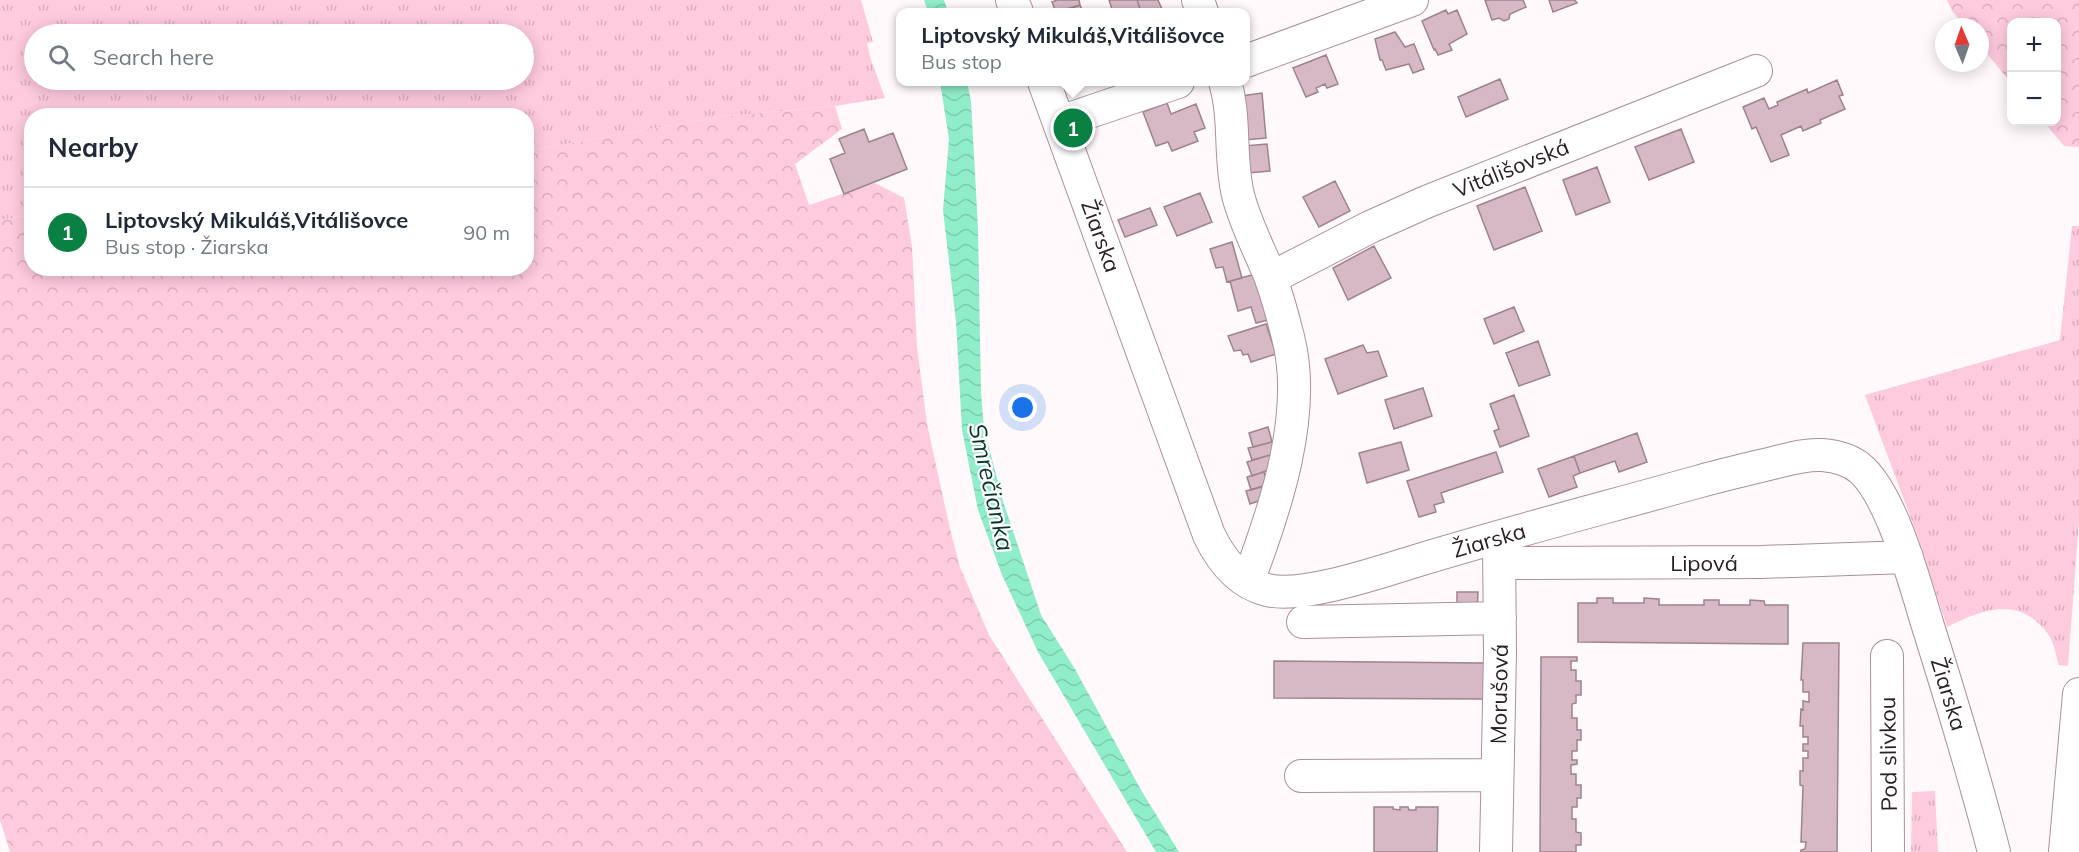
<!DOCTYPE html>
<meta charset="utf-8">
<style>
:root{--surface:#fff;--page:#f6f6f7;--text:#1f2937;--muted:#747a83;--line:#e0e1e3;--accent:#0b8043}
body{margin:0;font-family:Mulish,sans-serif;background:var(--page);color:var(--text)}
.controls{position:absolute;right:18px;top:18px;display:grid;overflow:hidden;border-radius:12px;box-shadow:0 3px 15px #0003}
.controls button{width:54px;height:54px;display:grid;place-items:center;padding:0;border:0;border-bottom:2px solid var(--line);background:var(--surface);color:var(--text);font:30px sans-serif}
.compass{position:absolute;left:1935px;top:18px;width:54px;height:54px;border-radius:50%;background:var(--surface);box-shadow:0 3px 15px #0003;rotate:358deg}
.you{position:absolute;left:1023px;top:408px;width:21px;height:21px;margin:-15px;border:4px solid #fff;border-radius:50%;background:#1a73e8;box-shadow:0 0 0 9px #1a73e833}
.badge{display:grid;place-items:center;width:39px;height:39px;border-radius:50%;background:var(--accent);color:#fff;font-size:20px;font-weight:700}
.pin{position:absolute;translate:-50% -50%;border:3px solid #fff;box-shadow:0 2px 6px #0006}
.popup{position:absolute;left:896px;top:8px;width:354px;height:78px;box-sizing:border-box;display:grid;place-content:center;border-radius:12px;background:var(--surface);filter:drop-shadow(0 2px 4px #0005);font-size:20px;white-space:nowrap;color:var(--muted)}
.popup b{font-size:22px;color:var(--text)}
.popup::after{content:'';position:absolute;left:50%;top:100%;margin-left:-12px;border:12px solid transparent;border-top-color:var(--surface)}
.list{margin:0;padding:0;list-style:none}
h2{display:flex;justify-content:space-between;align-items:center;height:78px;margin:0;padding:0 24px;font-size:26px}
h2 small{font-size:20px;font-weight:400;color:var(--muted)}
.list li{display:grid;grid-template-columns:39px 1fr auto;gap:18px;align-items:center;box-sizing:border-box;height:90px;padding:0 24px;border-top:2px solid var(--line)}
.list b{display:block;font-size:22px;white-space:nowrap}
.list p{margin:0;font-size:20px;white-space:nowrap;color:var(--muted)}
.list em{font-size:20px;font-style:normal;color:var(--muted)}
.icon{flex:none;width:33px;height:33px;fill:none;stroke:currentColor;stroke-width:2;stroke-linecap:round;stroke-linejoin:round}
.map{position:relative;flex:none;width:2079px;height:852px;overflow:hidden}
.search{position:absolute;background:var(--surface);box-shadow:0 3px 15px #0003;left:24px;top:24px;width:510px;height:66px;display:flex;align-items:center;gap:15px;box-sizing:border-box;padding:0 21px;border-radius:33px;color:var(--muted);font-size:22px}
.panel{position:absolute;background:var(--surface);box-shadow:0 3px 15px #0003;left:24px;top:108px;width:510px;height:168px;border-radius:24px}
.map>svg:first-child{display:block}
.grass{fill:url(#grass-tufts);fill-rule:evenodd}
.forest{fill:url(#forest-crowns)}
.water{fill:url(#water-waves)}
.building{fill:#d6b9c4;stroke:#9e838d;stroke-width:1.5}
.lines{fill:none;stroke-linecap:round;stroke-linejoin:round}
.minor-casing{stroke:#ab8f9a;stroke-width:34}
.minor{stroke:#fff;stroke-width:32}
.labels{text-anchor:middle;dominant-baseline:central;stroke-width:4.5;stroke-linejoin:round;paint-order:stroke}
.street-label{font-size:22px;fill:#2b2025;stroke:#fff}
.water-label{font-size:24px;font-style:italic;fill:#083427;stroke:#fff}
</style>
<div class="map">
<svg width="2079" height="852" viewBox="0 0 2079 852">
<defs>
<pattern id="grass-tufts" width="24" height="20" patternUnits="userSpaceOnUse" patternTransform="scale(1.5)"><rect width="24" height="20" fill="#fecade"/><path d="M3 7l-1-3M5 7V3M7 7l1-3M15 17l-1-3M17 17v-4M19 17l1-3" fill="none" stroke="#daadbe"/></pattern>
<pattern id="forest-crowns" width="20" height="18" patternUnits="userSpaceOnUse" patternTransform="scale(1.5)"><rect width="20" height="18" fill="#fecade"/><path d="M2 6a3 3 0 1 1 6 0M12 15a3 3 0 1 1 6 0" fill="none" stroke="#daadbe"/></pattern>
<pattern id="water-waves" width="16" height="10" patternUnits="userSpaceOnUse" patternTransform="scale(1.5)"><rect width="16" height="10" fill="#90edca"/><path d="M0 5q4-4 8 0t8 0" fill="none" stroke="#7ccbad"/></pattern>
</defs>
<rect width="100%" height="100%" fill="#fff9fb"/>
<path class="grass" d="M 0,0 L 861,0 L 873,42 L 867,43 L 870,57 L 885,98 L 835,106 L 718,117 L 527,151 L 526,116 L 32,116 L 31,215 L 0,220 ZM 34,34 L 524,34 L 524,80 L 34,80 Z
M 2072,226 L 2079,226 L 2079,521 L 2068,666 L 2059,665 C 2056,656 2054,642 2048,634 C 2019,595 1983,609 1947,627 L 1919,540 L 1865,395 L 2060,340 Z
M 1935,791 L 1938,852 L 1911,852 L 1912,792 Z"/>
<path class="forest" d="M 1947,0 L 2079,0 L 2079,147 L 2064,146 L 2044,122 L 2056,122 L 2056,22 L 2012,22 L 2011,83 L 1980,45 L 1980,27 L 1965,27 L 1952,11 Z
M 835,106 L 842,129 L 795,164 L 809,205 L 875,183 L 904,198 L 912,246 L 917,347 L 927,424 L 950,529 L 960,567 L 989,635 L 1127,852 L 10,852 L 0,820 L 0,220 L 31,215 L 32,268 L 526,268 L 527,151 L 718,117 Z"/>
<path class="water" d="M 924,0 L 944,0 L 948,12 L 928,12 Z
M 940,82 L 967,82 L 971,101 L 978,228 L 981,392 L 984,429 L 1003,501 L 1041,615 L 1075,669 L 1141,790 L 1179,852 L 1156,852 L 1038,652 L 1002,575 L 978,510 L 962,430 L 956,322 L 943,210 L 949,139 Z"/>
<path class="building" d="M 1057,0 L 1079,0 L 1080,5 L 1056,12 L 1052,2 Z
M 1109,0 L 1137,0 L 1141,12 L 1120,12 L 1119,10 L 1113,12 Z
M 1137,0 L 1158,0 L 1162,9 L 1153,12 L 1141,12 Z
M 1485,0 L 1523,0 L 1526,7 L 1510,14 L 1509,19 L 1504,21 L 1499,18 L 1492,20 Z
M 1549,0 L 1575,0 L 1577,3 L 1553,12 Z
M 1080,5 L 1083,12 L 1060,12 Z
M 1446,10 L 1448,14 L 1457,10 L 1467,34 L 1449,44 L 1452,50 L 1438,55 L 1435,49 L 1434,50 L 1422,21 Z
M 1395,32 L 1405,47 L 1414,44 L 1424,69 L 1413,73 L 1409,64 L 1386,70 L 1382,60 L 1380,60 L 1375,39 Z
M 1326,55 L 1338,84 L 1327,88 L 1325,84 L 1316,88 L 1318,92 L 1306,97 L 1293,68 Z
M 1500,79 L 1508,99 L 1466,117 L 1458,97 Z
M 1837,80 L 1843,95 L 1839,96 L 1845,109 L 1820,120 L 1821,123 L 1803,131 L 1801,126 L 1781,135 L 1789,155 L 1771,162 L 1756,127 L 1752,129 L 1743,107 L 1764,98 L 1769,109 L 1778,105 L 1777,102 L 1807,89 L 1808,93 Z
M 1262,93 L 1266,138 L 1244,140 L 1241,96 Z
M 1167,103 L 1171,114 L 1196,104 L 1205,128 L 1194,132 L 1198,141 L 1172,151 L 1168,142 L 1156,146 L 1143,112 Z
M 864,129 L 869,142 L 893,133 L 907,169 L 844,194 L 830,159 L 845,153 L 839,139 Z
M 1681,129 L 1694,162 L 1649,180 L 1635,147 Z
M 1267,144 L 1270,171 L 1248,173 L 1245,146 Z
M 1597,167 L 1610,202 L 1576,215 L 1563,180 Z
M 1335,181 L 1350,211 L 1319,227 L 1303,197 Z
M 1525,187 L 1542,231 L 1494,250 L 1477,206 Z
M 1200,193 L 1212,222 L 1177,236 L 1164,207 Z
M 1150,208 L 1157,225 L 1125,237 L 1118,220 Z
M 1232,242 L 1242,278 L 1227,282 L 1223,267 L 1216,268 L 1210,249 Z
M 1374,246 L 1391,278 L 1348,300 L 1333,268 Z
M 1259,273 L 1272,319 L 1256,323 L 1251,307 L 1238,311 L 1230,281 Z
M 1514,307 L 1524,331 L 1494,344 L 1484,319 Z
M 1266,324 L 1276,354 L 1251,362 L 1248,354 L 1243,355 L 1241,350 L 1234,351 L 1228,336 Z
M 1538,341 L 1550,375 L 1519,386 L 1506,353 Z
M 1363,345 L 1367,353 L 1378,351 L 1387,376 L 1338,394 L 1325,359 Z
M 1423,388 L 1432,416 L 1394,429 L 1385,400 Z
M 1514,395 L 1529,436 L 1500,447 L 1494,431 L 1499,429 L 1490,404 Z
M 1268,427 L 1272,442 L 1253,447 L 1249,433 Z
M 1637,433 L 1647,462 L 1619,472 L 1615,461 L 1580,473 L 1574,456 Z
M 1276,441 L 1274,454 L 1252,460 L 1248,448 Z
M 1401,442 L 1409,470 L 1367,483 L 1359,453 Z
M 1496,452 L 1503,472 L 1441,493 L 1444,502 L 1434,505 L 1436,512 L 1419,517 L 1407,481 Z
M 1274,454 L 1271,469 L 1252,476 L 1247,462 Z
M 1574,456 L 1580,473 L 1573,476 L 1577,487 L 1549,497 L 1538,469 Z
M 1264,472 L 1268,485 L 1251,490 L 1247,477 Z
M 1263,486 L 1267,498 L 1250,504 L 1246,491 Z
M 1457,592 L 1478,592 L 1477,614 L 1457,614 Z
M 1597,598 L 1613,598 L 1613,603 L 1644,603 L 1644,598 L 1659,599 L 1659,605 L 1704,605 L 1704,600 L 1719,600 L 1719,605 L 1750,605 L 1750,600 L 1764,601 L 1765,605 L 1788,605 L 1788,644 L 1578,642 L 1578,603 L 1597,603 Z
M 1803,643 L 1839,643 L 1837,852 L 1801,852 L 1801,850 L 1805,849 L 1806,842 L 1801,842 L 1803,786 L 1800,785 L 1800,771 L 1803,771 L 1803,758 L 1808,758 L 1808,751 L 1803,751 L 1803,744 L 1808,744 L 1808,737 L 1803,737 L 1803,726 L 1800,726 L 1801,709 L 1803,710 L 1803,701 L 1809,702 L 1809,692 L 1803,692 L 1803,680 L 1801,680 Z
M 1541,657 L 1577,657 L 1577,661 L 1571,661 L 1571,670 L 1576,670 L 1576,681 L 1581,681 L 1581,695 L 1576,695 L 1576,703 L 1572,704 L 1572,718 L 1577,718 L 1577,730 L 1581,730 L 1581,740 L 1577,740 L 1577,751 L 1572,751 L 1572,760 L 1577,760 L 1577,764 L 1571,765 L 1571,774 L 1576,774 L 1576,785 L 1581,785 L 1581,798 L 1577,798 L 1577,807 L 1572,807 L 1572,819 L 1576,819 L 1576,832 L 1581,833 L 1581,845 L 1576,845 L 1576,852 L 1540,852 Z
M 1274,661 L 1484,663 L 1484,699 L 1274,698 Z
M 1374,807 L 1393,807 L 1393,809 L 1400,810 L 1400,807 L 1408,807 L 1409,810 L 1416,810 L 1416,807 L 1438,807 L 1437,852 L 1374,852 Z"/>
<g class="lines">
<g class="minor-casing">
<path id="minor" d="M 1012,0 L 1017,12
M 1198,0 L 1202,12
M 1246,61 L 1412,0
M 1044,82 L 1209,535 C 1221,560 1239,583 1267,590 C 1302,599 1383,571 1419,560 C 1511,532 1604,508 1697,482 C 1722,475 1748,469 1773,463 C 1789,459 1805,454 1822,455 C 1837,456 1851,460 1862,470 C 1892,498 1915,583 1927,623 C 1951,699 1974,775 1994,852
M 1225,82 C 1236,118 1229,158 1238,195 C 1245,223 1259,249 1270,276 C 1277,295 1283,317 1288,337 C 1308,413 1275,510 1248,581
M 1060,122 L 1178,82
M 1271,278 L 1370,227 L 1426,202 L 1756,71
M 1500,563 L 1761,562 L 1907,557
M 1303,622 L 1500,618
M 1887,656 L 1888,852
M 1301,776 L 1497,775
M 1496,852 L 1500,652 L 1499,541
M 2065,852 L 2079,694"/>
</g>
<use href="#minor" class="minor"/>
</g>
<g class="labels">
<g class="street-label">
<text transform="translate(1511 168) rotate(-22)">Vitálišovská</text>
<text transform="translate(1101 236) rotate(70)">Žiarska</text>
<text transform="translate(1489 540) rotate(-16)">Žiarska</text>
<text x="1704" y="563">Lipová</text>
<text transform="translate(1499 694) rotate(-89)">Morušová</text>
<text transform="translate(1949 694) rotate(73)">Žiarska</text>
<text transform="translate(1888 754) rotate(-91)">Pod slivkou</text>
</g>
<g class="water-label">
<text transform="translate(992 487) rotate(77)">Smrečianka</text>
</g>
</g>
</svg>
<div class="controls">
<button>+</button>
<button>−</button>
</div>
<svg class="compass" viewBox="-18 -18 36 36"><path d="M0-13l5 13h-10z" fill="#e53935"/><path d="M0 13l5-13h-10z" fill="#747a83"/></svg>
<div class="you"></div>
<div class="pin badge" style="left:1073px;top:128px">1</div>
<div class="popup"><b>Liptovský Mikuláš,Vitálišovce</b>Bus stop</div>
<div class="search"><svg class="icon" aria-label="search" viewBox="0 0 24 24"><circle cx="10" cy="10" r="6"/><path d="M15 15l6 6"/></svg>Search here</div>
<section class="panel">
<h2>Nearby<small></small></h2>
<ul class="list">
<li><span class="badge">1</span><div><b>Liptovský Mikuláš,Vitálišovce</b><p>Bus stop · Žiarska</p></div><em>90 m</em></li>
</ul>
</section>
</div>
